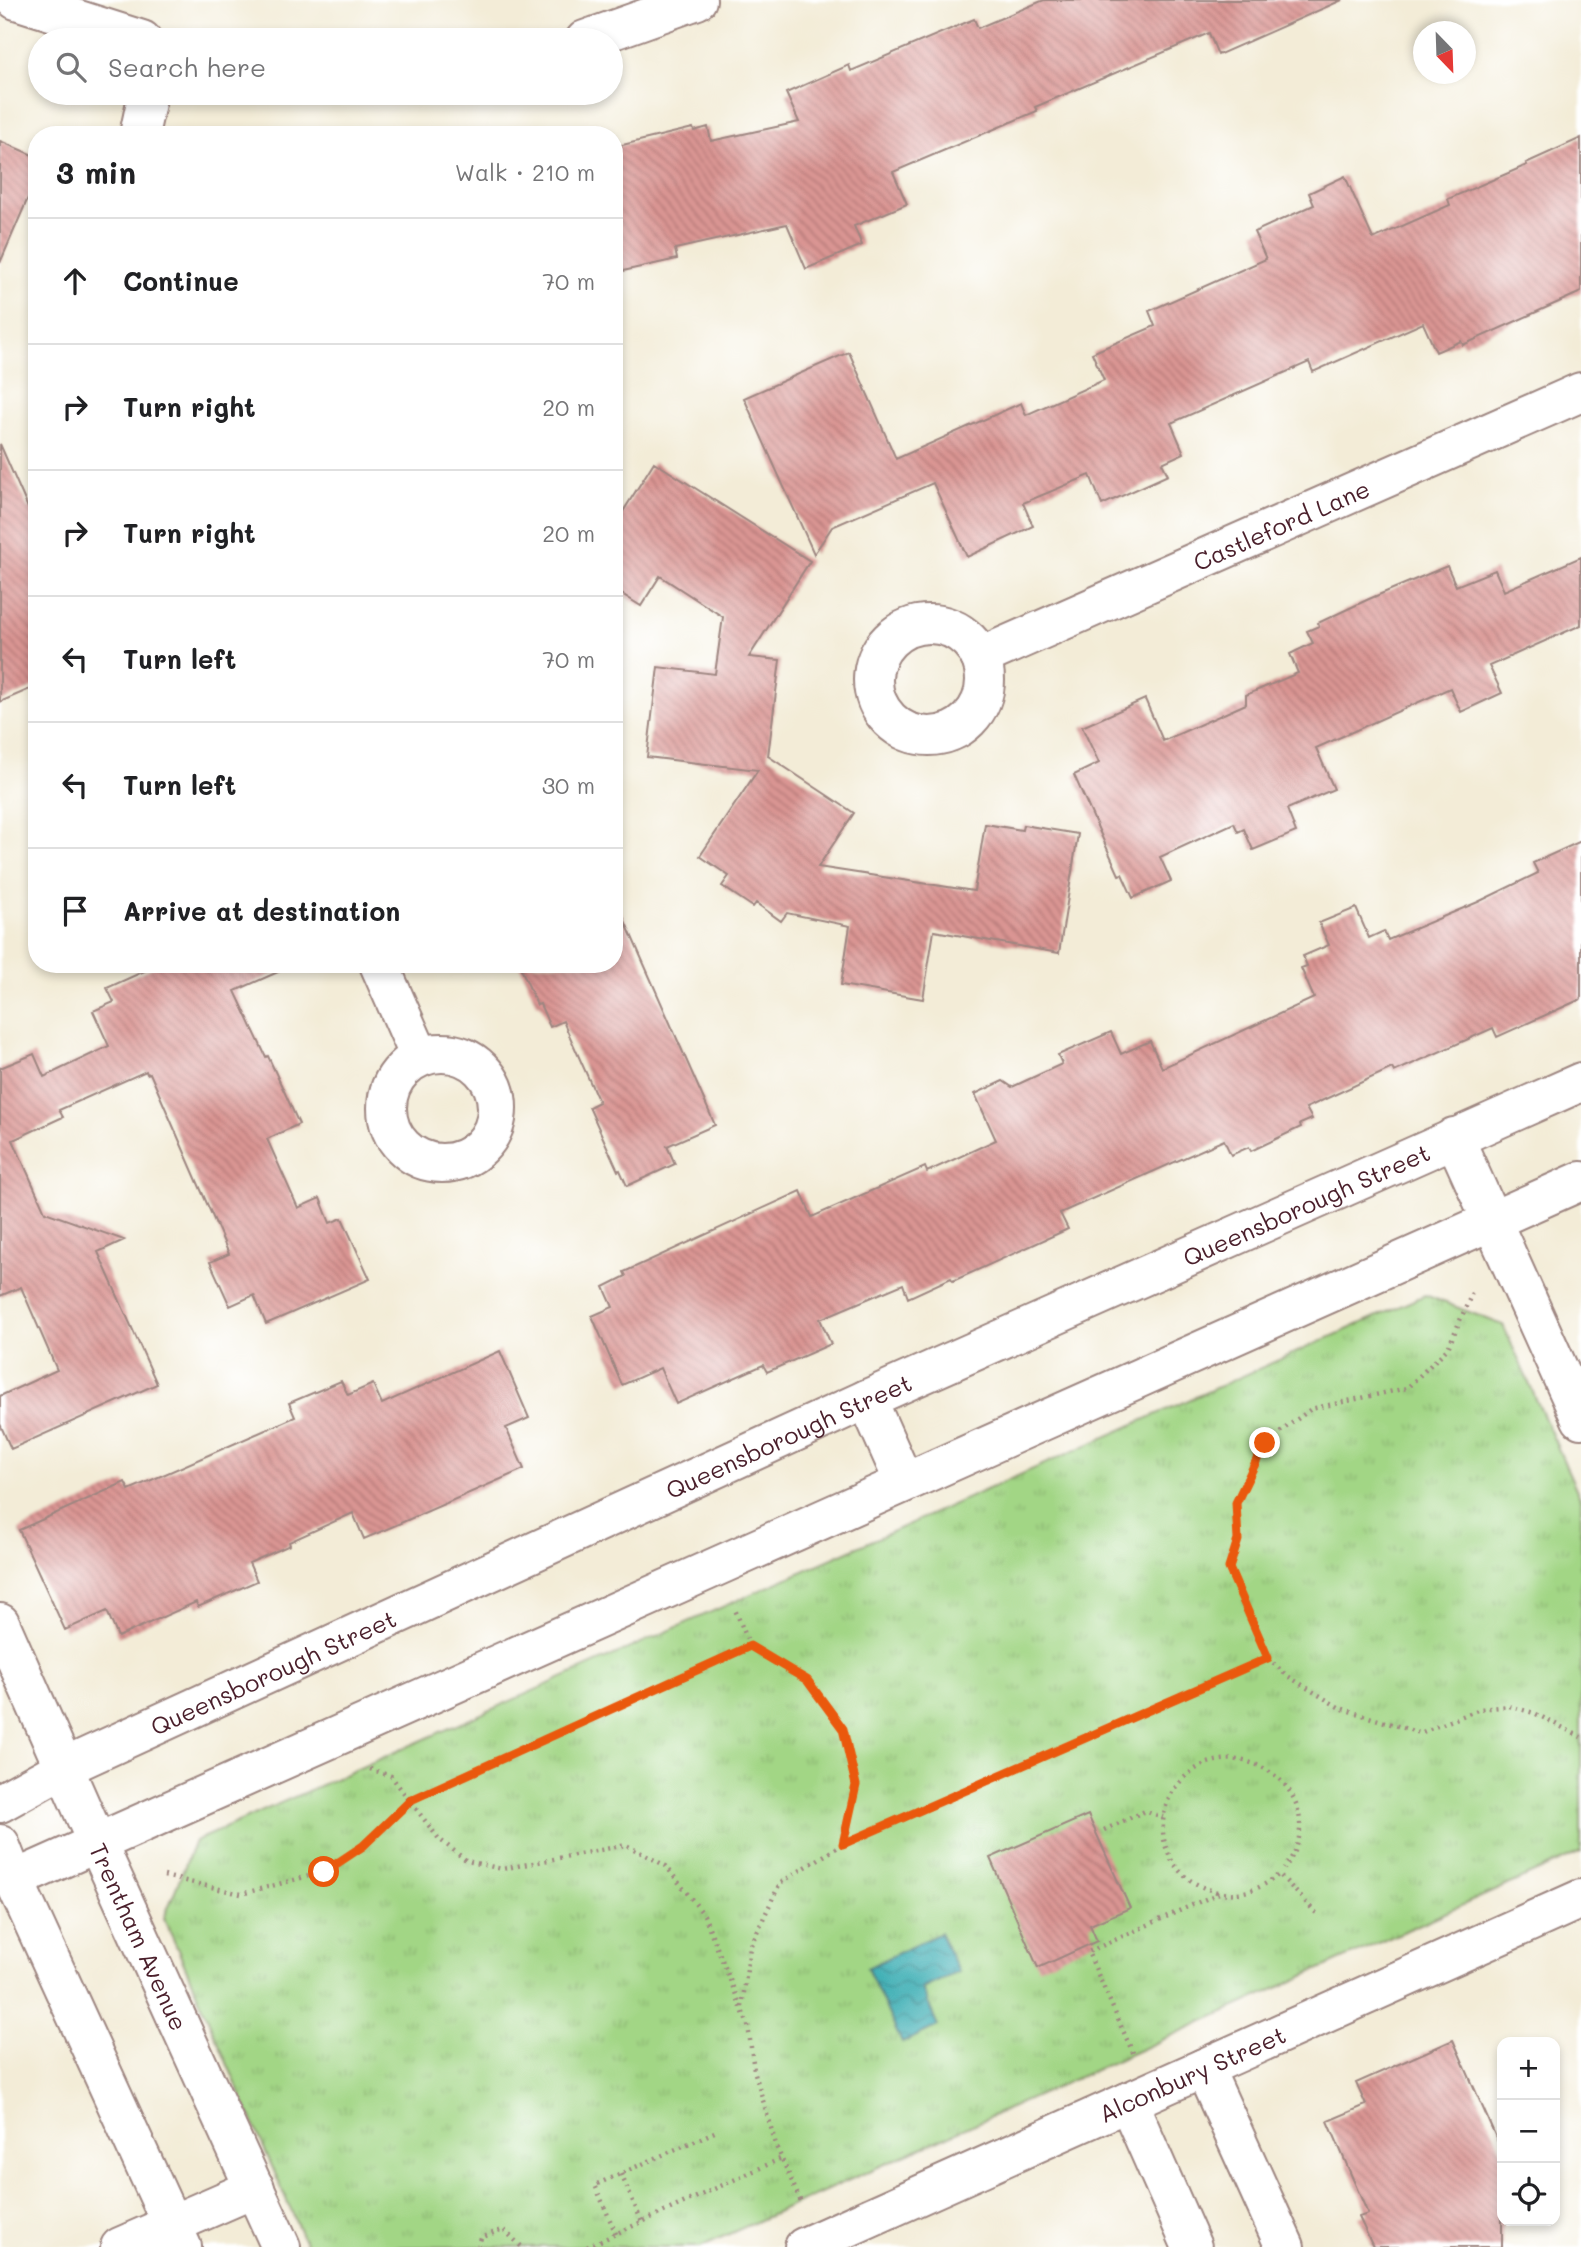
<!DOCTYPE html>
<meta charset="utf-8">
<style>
:root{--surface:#fff;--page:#f2f2f2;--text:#202124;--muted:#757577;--line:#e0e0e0}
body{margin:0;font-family:Mali,sans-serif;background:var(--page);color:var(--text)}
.controls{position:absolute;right:21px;bottom:21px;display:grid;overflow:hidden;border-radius:14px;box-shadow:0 4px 10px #0003}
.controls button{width:63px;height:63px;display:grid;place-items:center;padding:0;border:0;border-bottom:2px solid var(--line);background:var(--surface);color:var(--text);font:35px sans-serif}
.compass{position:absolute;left:1413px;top:21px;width:63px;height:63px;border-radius:50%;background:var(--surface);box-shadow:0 4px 10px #0003;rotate:157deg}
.stop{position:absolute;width:21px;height:21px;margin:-16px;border:5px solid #ea580c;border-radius:50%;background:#fff}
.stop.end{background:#ea580c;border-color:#fff;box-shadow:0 2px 7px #0008}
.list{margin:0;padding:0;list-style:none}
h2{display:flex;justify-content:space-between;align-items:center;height:91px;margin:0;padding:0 28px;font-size:30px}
h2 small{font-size:23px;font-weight:400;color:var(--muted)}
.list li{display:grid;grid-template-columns:46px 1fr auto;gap:21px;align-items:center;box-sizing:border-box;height:126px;padding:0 28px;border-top:2px solid var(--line)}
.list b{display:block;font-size:26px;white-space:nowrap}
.list em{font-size:23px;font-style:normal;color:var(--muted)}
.icon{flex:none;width:38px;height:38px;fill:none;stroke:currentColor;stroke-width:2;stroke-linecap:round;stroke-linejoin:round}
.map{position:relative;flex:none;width:1581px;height:2247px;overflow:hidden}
.search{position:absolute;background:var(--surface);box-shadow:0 4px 10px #0003;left:28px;top:28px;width:595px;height:77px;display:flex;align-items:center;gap:18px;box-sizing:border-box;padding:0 24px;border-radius:38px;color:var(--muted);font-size:26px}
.panel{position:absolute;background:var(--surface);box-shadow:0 4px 10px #0003;left:28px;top:126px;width:595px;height:847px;border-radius:28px}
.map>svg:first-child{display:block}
.park{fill:url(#park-tufts);stroke:#767a58;stroke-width:2}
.water{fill:url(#water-waves);stroke:#42666f;stroke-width:2}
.building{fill:url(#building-back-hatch)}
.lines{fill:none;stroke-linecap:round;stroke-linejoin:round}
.minor-casing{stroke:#9e8681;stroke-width:42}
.path{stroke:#9e8681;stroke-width:4.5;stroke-dasharray:2 5;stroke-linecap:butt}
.minor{stroke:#fff;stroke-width:38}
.route{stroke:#ea580c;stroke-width:9}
.labels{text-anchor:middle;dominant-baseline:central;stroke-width:5;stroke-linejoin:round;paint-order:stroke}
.street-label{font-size:24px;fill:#4a1f2b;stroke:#fff}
</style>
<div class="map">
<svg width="1581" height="2247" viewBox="0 0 1581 2247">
<defs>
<pattern id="park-tufts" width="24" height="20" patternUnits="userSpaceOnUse" patternTransform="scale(1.75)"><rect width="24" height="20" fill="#a2d685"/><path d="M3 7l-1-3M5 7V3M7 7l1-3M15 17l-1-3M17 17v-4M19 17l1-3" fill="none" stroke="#8db773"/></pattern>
<pattern id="water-waves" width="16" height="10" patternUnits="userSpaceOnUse" patternTransform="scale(1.75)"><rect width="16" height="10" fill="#3badb3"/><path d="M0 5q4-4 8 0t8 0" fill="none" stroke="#348c92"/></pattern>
<pattern id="building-back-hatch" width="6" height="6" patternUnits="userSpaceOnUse" patternTransform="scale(1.75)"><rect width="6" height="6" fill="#da9593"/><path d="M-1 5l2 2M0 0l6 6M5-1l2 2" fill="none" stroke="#b37978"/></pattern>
</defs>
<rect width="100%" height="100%" fill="#fff"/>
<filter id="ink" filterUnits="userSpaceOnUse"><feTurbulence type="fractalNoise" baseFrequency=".0143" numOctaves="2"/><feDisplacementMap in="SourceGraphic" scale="14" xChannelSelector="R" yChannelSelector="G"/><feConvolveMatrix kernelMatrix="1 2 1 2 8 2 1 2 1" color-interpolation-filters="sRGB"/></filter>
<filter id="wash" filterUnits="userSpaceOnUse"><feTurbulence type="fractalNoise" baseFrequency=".00686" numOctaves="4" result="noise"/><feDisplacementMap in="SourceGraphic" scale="28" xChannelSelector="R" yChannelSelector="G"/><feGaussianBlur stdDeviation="1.57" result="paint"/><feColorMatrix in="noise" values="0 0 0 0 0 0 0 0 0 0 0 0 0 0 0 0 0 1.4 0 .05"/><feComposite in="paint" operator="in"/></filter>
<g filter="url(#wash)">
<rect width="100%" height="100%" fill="#f3ecd7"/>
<path class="park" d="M 1425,1295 L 1503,1325 L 1581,1500 L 1581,1852 L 700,2247 L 307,2247 L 164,1918 L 195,1841 Z"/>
<path class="water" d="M 940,1933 L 958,1972 L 922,1989 L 938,2026 L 902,2043 L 867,1968 Z"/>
<g id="blocks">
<path class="building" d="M 1044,0 L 1342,0 L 1218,55 L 1209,33 L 1035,107 L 1037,111 L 893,172 L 907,204 L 854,226 L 862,245 L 806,269 L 787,224 L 675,249 L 677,259 L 614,273 L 614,147 L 693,128 L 694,131 L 708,127 L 711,141 L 799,122 L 786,93 L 849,65 L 851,71 L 974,19 L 978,28 Z
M 1581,138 L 1581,292 L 1463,345 L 1461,341 L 1436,352 L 1423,323 L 1313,372 L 1309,362 L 1171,423 L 1184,453 L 1162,463 L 1168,475 L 1102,505 L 1090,475 L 1023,503 L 1033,526 L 967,557 L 933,483 L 832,527 L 814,554 L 744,398 L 849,352 L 896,459 L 1021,403 L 1026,415 L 1104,380 L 1092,353 L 1155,326 L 1149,311 L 1266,259 L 1254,232 L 1314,205 L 1309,193 L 1345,176 L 1373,239 L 1450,205 L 1448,199 L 1527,165 L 1526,163 Z
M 0,141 L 37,157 L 37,177 L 0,263 Z
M 0,444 L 28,508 L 37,505 L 37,686 L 0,702 Z
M 654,462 L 810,561 L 749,657 L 780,660 L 768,756 L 854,813 L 818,867 L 974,891 L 985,824 L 1022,830 L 1023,825 L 1078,834 L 1059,953 L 934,931 L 923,999 L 841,985 L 850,926 L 787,913 L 781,921 L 756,903 L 753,907 L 722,886 L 729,876 L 700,856 L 758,770 L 647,757 L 658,667 L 715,674 L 723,617 L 660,576 L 641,606 L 614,589 L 614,526 Z
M 1581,557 L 1581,625 L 1489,666 L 1502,693 L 1461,712 L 1450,688 L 1316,748 L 1334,789 L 1287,809 L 1296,832 L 1253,850 L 1244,829 L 1238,832 L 1234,823 L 1160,857 L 1171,881 L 1133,898 L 1122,874 L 1119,875 L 1074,775 L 1099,763 L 1082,727 L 1145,699 L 1163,741 L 1246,704 L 1246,695 L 1298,673 L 1290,654 L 1313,643 L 1307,631 L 1319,626 L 1318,623 L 1369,599 L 1447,566 L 1456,586 L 1495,570 L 1504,591 Z
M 1581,841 L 1581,999 L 1497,1037 L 1493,1028 L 1394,1072 L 1392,1068 L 1306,1108 L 1312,1119 L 1300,1124 L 1301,1127 L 1251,1151 L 1249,1147 L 1231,1155 L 1224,1140 L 1060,1213 L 1068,1229 L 953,1281 L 951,1278 L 908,1298 L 903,1284 L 820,1319 L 831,1344 L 767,1372 L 763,1365 L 676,1404 L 660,1368 L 622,1385 L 592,1316 L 613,1307 L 604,1287 L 626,1276 L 624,1272 L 801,1191 L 812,1217 L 925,1167 L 927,1172 L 996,1140 L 975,1094 L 1003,1081 L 1012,1087 L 1062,1064 L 1058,1055 L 1111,1032 L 1121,1054 L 1150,1041 L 1162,1068 L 1314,998 L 1301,968 L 1307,966 L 1303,956 L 1329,945 L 1319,923 L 1356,908 L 1369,938 L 1384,931 L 1388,940 L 1478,902 L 1538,873 L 1533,863 Z
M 614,896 L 715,1125 L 667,1146 L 675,1164 L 627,1186 L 620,1170 L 618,1171 L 589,1107 L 599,1102 L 563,1021 L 550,1027 L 540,1004 L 537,1005 L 519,964 L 614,964 Z
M 160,964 L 296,964 L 235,991 L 266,1057 L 268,1056 L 299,1124 L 267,1139 L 298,1208 L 320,1198 L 330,1223 L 342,1218 L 370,1279 L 266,1324 L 254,1295 L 230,1306 L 210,1262 L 229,1254 L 150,1073 L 147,1074 L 146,1071 L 59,1110 L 63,1117 L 13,1140 L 45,1212 L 124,1240 L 98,1252 L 157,1384 L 11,1449 L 0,1424 L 0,1396 L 57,1370 L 21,1287 L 0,1296 L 0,1068 L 34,1054 L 44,1077 L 109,1046 L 93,1011 L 114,1002 L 107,988 Z
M 500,1351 L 529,1418 L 506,1428 L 524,1469 L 364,1539 L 353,1513 L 289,1542 L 290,1545 L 249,1563 L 257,1581 L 198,1607 L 196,1602 L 118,1637 L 107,1611 L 65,1630 L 19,1530 L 125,1482 L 129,1490 L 295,1417 L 289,1403 L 341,1381 L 348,1395 L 373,1384 L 382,1404 Z
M 1088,1815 L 1130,1908 L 1090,1925 L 1097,1941 L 1038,1968 L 990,1858 Z
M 1453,2040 L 1502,2151 L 1502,2247 L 1373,2247 L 1359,2217 L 1368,2214 L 1328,2121 L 1366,2105 L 1356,2083 Z"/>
</g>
</g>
<g filter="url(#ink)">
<use href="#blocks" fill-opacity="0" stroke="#9e8681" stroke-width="2"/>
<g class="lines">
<g class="minor-casing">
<g id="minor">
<path d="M 16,0 L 142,40"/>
<path d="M 585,40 L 697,0"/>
<path d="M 139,135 L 148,93"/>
<circle cx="929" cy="680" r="56"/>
<path id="s1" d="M 980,657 L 1581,392"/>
<path d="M 379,964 L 420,1057"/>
<circle cx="442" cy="1108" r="55"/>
<path d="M 1454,1137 L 1581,1419"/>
<path d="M 867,1399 L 904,1482"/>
<path id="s2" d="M 0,1623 L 97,1843 L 281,2247"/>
<path id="s3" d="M 0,1803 L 65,1767 L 867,1399 L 1581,1082"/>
<path d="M 0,1844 L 14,1880 L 182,2247"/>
<path d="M 14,1880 L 1581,1181"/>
<path d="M 1204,2068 L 1285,2247"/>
<path d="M 1128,2102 L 1192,2247"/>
<path d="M 120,2247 L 255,2188"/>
<path id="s4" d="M 804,2247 L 1581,1899"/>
</g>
</g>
<path class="path" d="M 1472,1293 L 1448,1348 L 1407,1388 L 1311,1409 L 1265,1443 L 1236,1503 L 1238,1540 L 1229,1568 L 1268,1658 L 1286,1675 L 1340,1708 L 1420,1733 L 1480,1709 L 1509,1706 L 1534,1713 L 1581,1737
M 750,1646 L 807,1680 L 843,1729 L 856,1785 L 843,1844
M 370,1769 L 391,1776 L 439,1839 L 467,1861 L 502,1869 L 626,1845 L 666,1866 L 704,1915 L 748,2025 L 754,2070 L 777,2148 L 801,2202
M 1104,1830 L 1145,1811 L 1163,1817
M 164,1876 L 241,1894 L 324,1872 L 363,1846 L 411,1800 L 750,1646 L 734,1607
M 1217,1892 C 1191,1885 1172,1870 1165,1844 C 1160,1825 1164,1803 1175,1788 C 1222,1724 1324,1778 1295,1851 C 1292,1857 1288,1863 1284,1869
M 742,2007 L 750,1947 L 780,1883 L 843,1844 L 1268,1658
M 1133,2053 L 1088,1952 L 1219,1893 C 1243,1895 1260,1890 1279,1874 L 1319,1916
M 621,2174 L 642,2222
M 616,2234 L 595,2185 L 719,2130
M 478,2247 L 481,2238 L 503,2229 L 522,2247
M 587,2247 L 782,2158"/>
<use href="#minor" class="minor"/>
</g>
</g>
<g class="lines" filter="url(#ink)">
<path class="route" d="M 324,1872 L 363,1846 L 411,1800 L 750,1646 L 807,1680 L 843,1729 L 856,1785 L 843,1844 L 1268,1658 L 1229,1568 L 1238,1540 L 1236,1503 L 1265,1443"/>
</g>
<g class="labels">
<g class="street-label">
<text stroke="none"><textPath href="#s1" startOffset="329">Castleford Lane</textPath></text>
<text stroke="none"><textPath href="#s3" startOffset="1437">Queensborough Street</textPath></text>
<text stroke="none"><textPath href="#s3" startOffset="870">Queensborough Street</textPath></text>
<text stroke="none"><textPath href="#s3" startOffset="303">Queensborough Street</textPath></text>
<text stroke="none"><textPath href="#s2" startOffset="343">Trentham Avenue</textPath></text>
<text stroke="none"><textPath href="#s4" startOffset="425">Alconbury Street</textPath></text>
</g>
</g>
</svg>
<div class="controls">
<button>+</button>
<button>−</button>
<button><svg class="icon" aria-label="locate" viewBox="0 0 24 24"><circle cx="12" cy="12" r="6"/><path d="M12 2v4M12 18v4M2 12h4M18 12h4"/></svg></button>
</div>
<svg class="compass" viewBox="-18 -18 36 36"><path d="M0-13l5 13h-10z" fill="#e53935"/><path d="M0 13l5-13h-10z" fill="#757577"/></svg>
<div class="stop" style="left:324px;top:1872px"></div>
<div class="stop end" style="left:1265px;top:1443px"></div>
<div class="search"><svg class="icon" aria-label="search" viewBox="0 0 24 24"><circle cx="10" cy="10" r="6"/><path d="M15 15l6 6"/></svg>Search here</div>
<section class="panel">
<h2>3 min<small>Walk · 210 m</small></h2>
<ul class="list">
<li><svg class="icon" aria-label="ahead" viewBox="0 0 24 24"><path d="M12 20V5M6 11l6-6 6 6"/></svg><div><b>Continue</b></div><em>70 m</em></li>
<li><svg class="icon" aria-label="right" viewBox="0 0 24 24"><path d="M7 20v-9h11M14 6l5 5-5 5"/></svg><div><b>Turn right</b></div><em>20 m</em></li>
<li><svg class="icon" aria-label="right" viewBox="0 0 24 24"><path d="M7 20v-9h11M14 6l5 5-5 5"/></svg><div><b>Turn right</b></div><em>20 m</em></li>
<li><svg class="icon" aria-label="left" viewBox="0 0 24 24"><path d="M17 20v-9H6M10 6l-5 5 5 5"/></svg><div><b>Turn left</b></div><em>70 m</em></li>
<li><svg class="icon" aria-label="left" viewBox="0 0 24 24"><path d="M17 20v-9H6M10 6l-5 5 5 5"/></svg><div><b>Turn left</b></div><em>30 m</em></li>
<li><svg class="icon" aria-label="arrive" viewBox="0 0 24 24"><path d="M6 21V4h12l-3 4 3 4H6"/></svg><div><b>Arrive at destination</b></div></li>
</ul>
</section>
</div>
